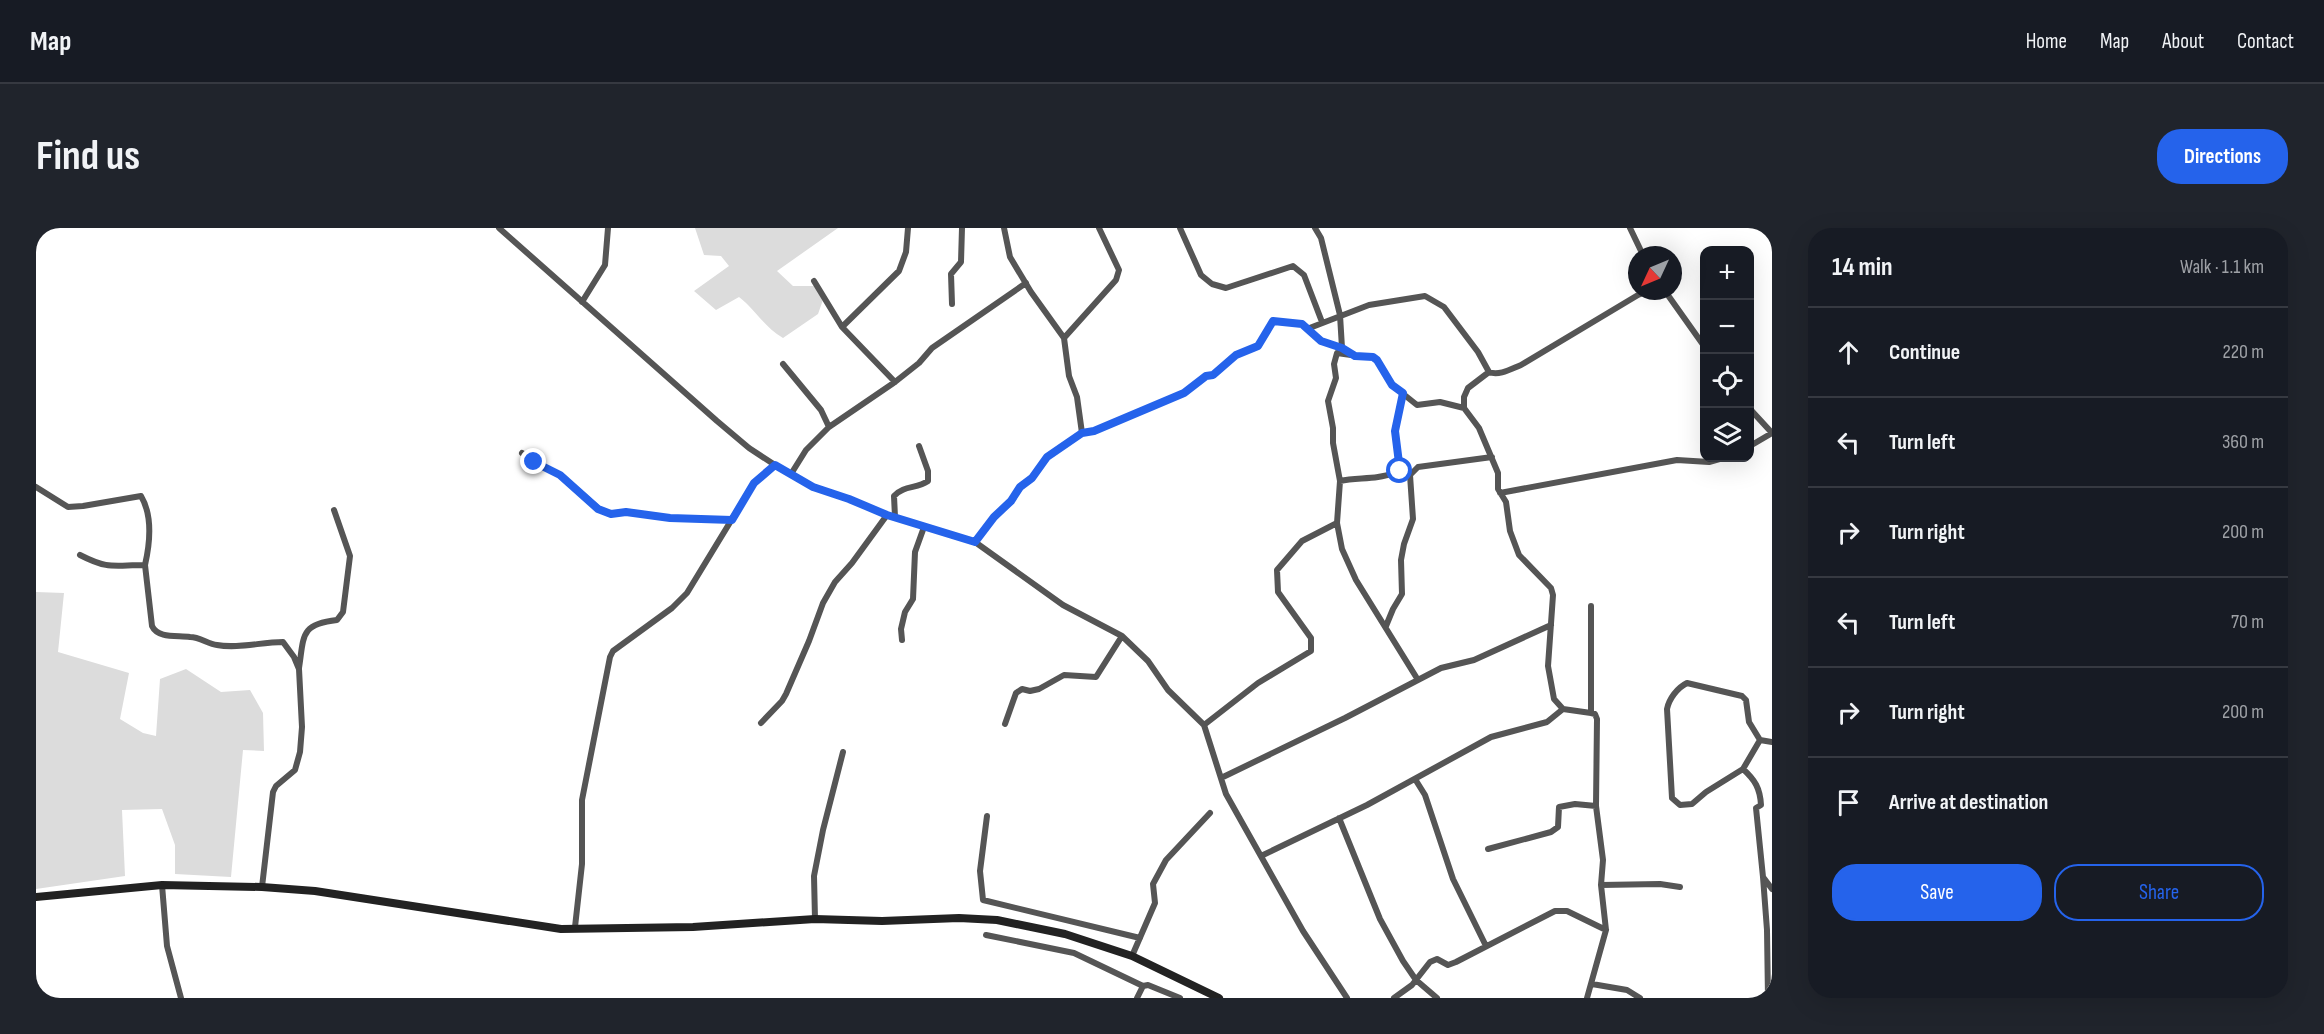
<!DOCTYPE html>
<meta charset="utf-8">
<style>
:root{--surface:#171b24;--page:#20242c;--text:#f1f3f6;--muted:#9ea1a6;--line:#363941;--accent:#2563eb}
body{margin:0;font-family:"Sofia Sans Condensed",sans-serif;background:var(--page);color:var(--text)}
.controls{position:absolute;right:18px;top:18px;display:grid;overflow:hidden;border-radius:12px;box-shadow:0 6px 24px #0002}
.controls button{width:54px;height:54px;display:grid;place-items:center;padding:0;border:0;border-bottom:2px solid var(--line);background:var(--surface);color:var(--text);font:30px sans-serif}
.compass{position:absolute;left:1592px;top:18px;width:54px;height:54px;border-radius:50%;background:var(--surface);box-shadow:0 6px 24px #0002;rotate:226deg}
.stop{position:absolute;width:18px;height:18px;margin:-14px;border:4px solid #2563eb;border-radius:50%;background:#fff}
.stop.end{background:#2563eb;border-color:#fff;box-shadow:0 2px 6px #0008}
.list{margin:0;padding:0;list-style:none}
h2{display:flex;justify-content:space-between;align-items:center;height:78px;margin:0;padding:0 24px;font-size:26px}
h2 small{font-size:20px;font-weight:400;color:var(--muted)}
.list li{display:grid;grid-template-columns:39px 1fr auto;gap:18px;align-items:center;box-sizing:border-box;height:90px;padding:0 24px;border-top:2px solid var(--line)}
.list b{display:block;font-size:22px;white-space:nowrap}
.list em{font-size:20px;font-style:normal;color:var(--muted)}
.actions{display:flex;gap:12px;padding:18px 24px}
.actions a{flex:1;padding:14px 0;border:2px solid var(--accent);border-radius:24px;text-align:center;font-size:21px;color:var(--accent)}
.actions .main{background:var(--accent);color:#fff}
.icon{flex:none;width:33px;height:33px;fill:none;stroke:currentColor;stroke-width:2;stroke-linecap:round;stroke-linejoin:round}
.map{position:relative;flex:none;width:1736px;height:770px;overflow:hidden;border-radius:24px}
header{display:flex;align-items:center;gap:36px;box-sizing:border-box;height:84px;padding:0 30px;background:var(--surface);border-bottom:2px solid var(--line)}
header strong{font-size:28px}
nav{display:flex;gap:33px;margin-inline-start:auto;font-size:21px}
.intro{display:flex;align-items:center;justify-content:space-between;box-sizing:border-box;height:144px;padding:0 36px}
h1{margin:0;font-size:42px}
.button{padding:15px 27px;border-radius:24px;background:var(--accent);color:#fff;font-size:21px;font-weight:700}
main{display:flex;gap:36px;padding:0 36px}
aside{flex:1;background:var(--surface);border-radius:24px;box-shadow:0 6px 24px #0002}
.map>svg:first-child{display:block}
.green{fill:#dcdcdc}
.lines{fill:none;stroke-linecap:round;stroke-linejoin:round}
.minor{stroke:#555;stroke-width:6}
.secondary{stroke:#222;stroke-width:8}
.route{stroke:#2563eb;stroke-width:8}
</style>
<header>
<strong>Map</strong>
<nav><a>Home</a><a>Map</a><a>About</a><a>Contact</a></nav>
</header>
<div class="intro"><h1>Find us</h1><a class="button">Directions</a></div>
<main>
<div class="map">
<svg width="1736" height="770" viewBox="0 0 1736 770">
<rect width="100%" height="100%" fill="#fff"/>
<path class="green" d="M 659,0 L 802,0 L 741,43 L 757,58 L 778,58 L 788,69 L 782,86 L 747,110 C 728,99 720,82 703,69 L 680,82 L 658,63 L 693,38 L 685,28 L 668,27 Z
M 0,364 L 28,365 L 22,424 L 93,445 L 84,491 L 107,505 L 120,508 L 124,451 L 150,441 L 185,464 L 214,462 L 227,485 L 228,523 L 207,522 L 195,649 L 139,646 L 139,617 L 126,581 L 86,582 L 89,648 L 0,661 Z"/>
<g class="lines">
<path class="minor" d="M 463,0 L 681,193 L 713,220 L 739,237 L 777,259 L 813,271 L 851,287 L 939,314 L 1027,377 L 1086,408 L 1112,433 L 1132,462 L 1168,497 L 1190,566 L 1267,703 L 1311,770
M 968,0 L 974,29 L 995,64 L 1028,110 L 1033,148 L 1041,169 L 1046,205
M 1144,0 L 1165,47 L 1176,56 L 1190,60 L 1257,38 L 1268,47 L 1286,94
M 1279,0 L 1285,10 L 1304,87 L 1306,120
M 1594,0 L 1607,27
M 778,53 L 806,99 L 859,154
M 1629,63 L 1668,118
M 546,74 L 569,37 L 572,0
M 916,76 L 915,46 L 925,34 L 926,0
M 806,99 L 863,43 L 870,24 L 872,0
M 1271,101 L 1333,77 L 1389,68 L 1408,79 L 1442,124 L 1453,144
M 1028,110 L 1080,52 L 1083,42 L 1063,0
M 1315,127 L 1301,125 L 1298,136 L 1300,150 L 1292,173 L 1297,200 L 1297,215 L 1304,253 C 1317,250 1329,251 1342,249 C 1355,247 1361,243 1374,247 L 1382,239 L 1456,229
M 747,136 L 785,182 L 793,199
M 1714,181 L 1736,205
M 1714,218 L 1736,205
M 486,225 L 498,234 L 524,247 L 563,281 L 575,286 L 590,284 L 634,290 L 696,292
M 1364,243 L 1359,203 L 1367,165
M 755,246 L 770,222 L 793,199 L 859,154 L 883,135 L 896,120 L 990,55
M 1304,253 L 1301,295 L 1306,321 L 1320,352 L 1382,452
M 0,259 L 32,279 L 47,278 L 105,268 C 117,288 114,315 109,337
M 1464,265 L 1641,232 L 1673,234 L 1687,230
M 859,289 L 858,268 C 868,257 881,261 892,253 L 892,243 L 883,218
M 939,314 L 958,289 L 975,273 L 984,259 L 996,250 L 1011,229 L 1046,205 L 1058,203 L 1148,165 L 1170,148 L 1177,147 L 1200,127 L 1222,118 L 1237,93 L 1266,96 L 1285,113 L 1306,120 L 1319,128 L 1337,129 L 1341,132 L 1356,157 L 1381,177 L 1404,174 L 1428,180
M 44,327 C 73,342 78,337 109,337 L 116,398 C 122,411 142,407 154,409 C 164,409 172,416 181,417 C 202,421 225,414 247,414 L 258,429 L 263,441 L 266,499 L 264,524 L 259,542 L 240,558 L 237,564 L 226,659
M 1350,398 L 1357,381 L 1366,366 L 1365,332 L 1368,316 L 1377,291 L 1374,247
M 866,412 L 865,401 L 869,384 L 877,371 L 879,324 L 888,299
M 263,440 C 268,408 264,396 301,392 L 307,384 L 314,328 L 298,282
M 1555,485 L 1555,378
M 725,495 L 746,473 L 750,466 L 773,413 L 787,375 L 799,354 L 816,335 L 851,287
M 969,496 L 980,465 L 986,461 L 994,463 L 1003,461 L 1028,447 L 1060,449 L 1086,408
M 1168,497 L 1222,455 L 1275,423 L 1275,410 L 1242,364 L 1241,342 L 1266,313 L 1301,295
M 1724,512 L 1713,494 L 1710,472 L 1706,468 L 1651,455 C 1641,460 1633,471 1631,481 L 1636,570 L 1644,577 L 1656,576 L 1670,564 L 1707,541 L 1724,512 L 1736,514
M 1707,541 C 1719,552 1724,560 1725,577 L 1720,580 L 1727,649 L 1736,661
M 1185,550 L 1309,490 L 1405,440 L 1438,432 L 1515,397
M 1379,551 L 1389,567 L 1417,651 L 1450,718
M 951,588 L 944,643 L 947,672 L 1104,710
M 1303,590 L 1344,691 L 1367,733 L 1380,752 L 1401,770
M 1452,621 L 1515,604 L 1522,599 L 1523,579 L 1539,576 L 1560,578
M 1225,628 L 1331,577 L 1455,509 L 1511,494 L 1527,481
M 1727,649 L 1731,702 L 1732,770
M 126,657 L 131,718 L 145,770
M 1565,657 L 1624,656 L 1644,659
M 779,691 L 778,648 L 787,602 L 807,524
M 539,699 L 546,636 L 546,572 L 574,429 L 577,423 L 636,380 L 651,365 L 718,255 L 739,237
M 950,707 L 1038,725 L 1107,758
M 1096,728 L 1119,675 L 1117,656 L 1130,632 L 1174,585
M 1556,756 L 1591,762 L 1604,770
M 1101,770 L 1107,758 L 1112,757 L 1144,770
M 1358,770 L 1376,757 L 1394,734 L 1401,731 L 1412,737 L 1420,734 L 1519,683 L 1531,683 L 1570,702
M 1551,770 L 1570,702 L 1565,657 L 1567,632 L 1560,578 L 1561,491 L 1559,486 L 1555,485 L 1527,481 L 1518,471 L 1512,438 L 1517,367 L 1515,360 L 1483,327 L 1474,303 L 1470,274 L 1462,261 L 1462,245 L 1443,200 L 1428,180 L 1428,169 L 1432,160 L 1453,144 C 1463,148 1475,141 1485,137 L 1602,67 L 1612,63"/>
<path class="secondary" d="M 0,669 L 126,657 L 226,659 L 279,663 L 525,701 L 657,699 L 779,691 L 846,693 L 923,690 L 961,692 L 1029,706 L 1096,728 L 1183,770"/>
</g>
<g class="lines">
<path class="route" d="M 498,234 L 524,247 L 562,281 L 575,286 L 590,284 L 634,290 L 696,292 L 718,255 L 739,237 L 777,259 L 813,271 L 851,287 L 939,314 L 958,289 L 975,273 L 984,259 L 996,250 L 1011,229 L 1046,205 L 1058,203 L 1148,165 L 1170,148 L 1177,147 L 1200,127 L 1222,118 L 1237,93 L 1266,96 L 1285,113 L 1306,120 L 1319,128 L 1337,129 L 1341,132 L 1356,157 L 1367,165 L 1359,203 L 1364,243"/>
</g>
</svg>
<div class="controls">
<button>+</button>
<button>−</button>
<button><svg class="icon" aria-label="locate" viewBox="0 0 24 24"><circle cx="12" cy="12" r="6"/><path d="M12 2v4M12 18v4M2 12h4M18 12h4"/></svg></button>
<button><svg class="icon" aria-label="layers" viewBox="0 0 24 24"><path d="M12 4l9 5-9 5-9-5zM3 14l9 5 9-5"/></svg></button>
</div>
<svg class="compass" viewBox="-18 -18 36 36"><path d="M0-13l5 13h-10z" fill="#e53935"/><path d="M0 13l5-13h-10z" fill="#9ea1a6"/></svg>
<div class="stop" style="left:1364px;top:243px"></div>
<div class="stop end" style="left:498px;top:234px"></div>
</div>
<aside>
<h2>14 min<small>Walk · 1.1 km</small></h2>
<ul class="list">
<li><svg class="icon" aria-label="ahead" viewBox="0 0 24 24"><path d="M12 20V5M6 11l6-6 6 6"/></svg><div><b>Continue</b></div><em>220 m</em></li>
<li><svg class="icon" aria-label="left" viewBox="0 0 24 24"><path d="M17 20v-9H6M10 6l-5 5 5 5"/></svg><div><b>Turn left</b></div><em>360 m</em></li>
<li><svg class="icon" aria-label="right" viewBox="0 0 24 24"><path d="M7 20v-9h11M14 6l5 5-5 5"/></svg><div><b>Turn right</b></div><em>200 m</em></li>
<li><svg class="icon" aria-label="left" viewBox="0 0 24 24"><path d="M17 20v-9H6M10 6l-5 5 5 5"/></svg><div><b>Turn left</b></div><em>70 m</em></li>
<li><svg class="icon" aria-label="right" viewBox="0 0 24 24"><path d="M7 20v-9h11M14 6l5 5-5 5"/></svg><div><b>Turn right</b></div><em>200 m</em></li>
<li><svg class="icon" aria-label="arrive" viewBox="0 0 24 24"><path d="M6 21V4h12l-3 4 3 4H6"/></svg><div><b>Arrive at destination</b></div></li>
</ul>
<div class="actions"><a class="main">Save</a><a>Share</a></div>
</aside>
</main>
